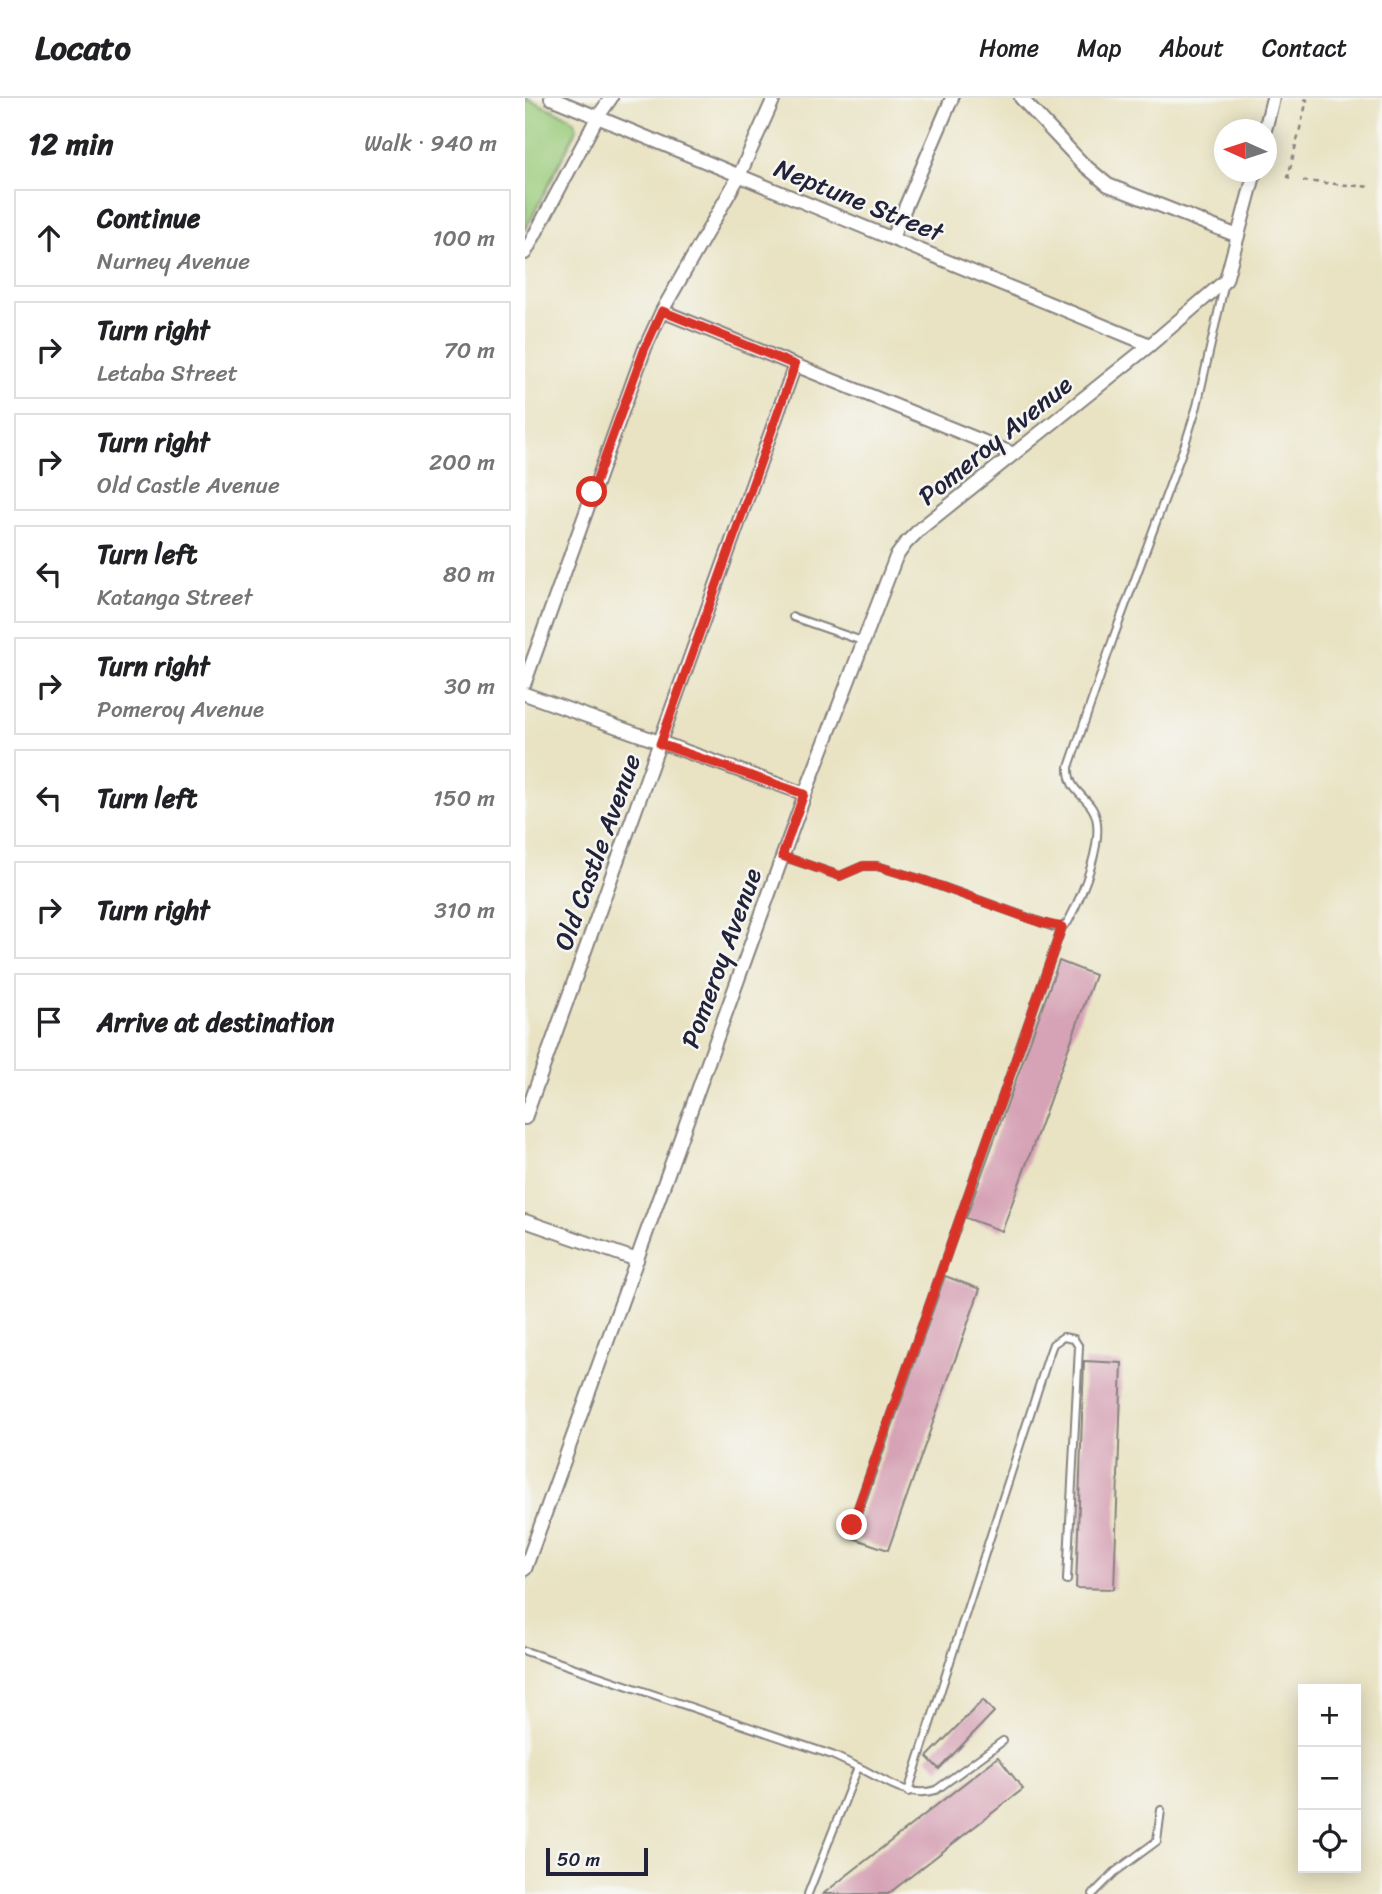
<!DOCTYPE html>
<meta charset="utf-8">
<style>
:root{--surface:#fff;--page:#f2f2f2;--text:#202124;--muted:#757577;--line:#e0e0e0}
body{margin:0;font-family:Sriracha,sans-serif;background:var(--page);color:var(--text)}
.controls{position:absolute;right:21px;bottom:21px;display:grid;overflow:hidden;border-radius:0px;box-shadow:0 4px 18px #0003}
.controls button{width:63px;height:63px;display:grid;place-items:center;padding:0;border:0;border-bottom:2px solid var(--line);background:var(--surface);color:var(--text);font:35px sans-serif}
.compass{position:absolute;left:689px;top:21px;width:63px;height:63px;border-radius:50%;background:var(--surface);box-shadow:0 4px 18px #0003;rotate:273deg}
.scale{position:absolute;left:21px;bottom:18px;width:102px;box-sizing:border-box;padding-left:7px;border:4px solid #22223b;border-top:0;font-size:19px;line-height:24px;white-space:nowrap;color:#22223b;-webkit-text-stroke:5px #f6f6f2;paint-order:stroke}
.stop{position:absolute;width:21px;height:21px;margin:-16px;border:5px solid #d93025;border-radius:50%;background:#fff}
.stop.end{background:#d93025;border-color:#fff;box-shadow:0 2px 7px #0008}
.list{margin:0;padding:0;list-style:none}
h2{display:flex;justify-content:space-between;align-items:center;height:91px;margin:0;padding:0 28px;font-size:30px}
h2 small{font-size:23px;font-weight:400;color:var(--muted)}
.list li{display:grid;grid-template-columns:46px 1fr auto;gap:21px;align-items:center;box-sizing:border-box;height:98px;margin:0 14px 14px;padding:0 14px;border:2px solid var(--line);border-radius:0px}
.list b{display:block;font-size:26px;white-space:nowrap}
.list p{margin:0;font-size:23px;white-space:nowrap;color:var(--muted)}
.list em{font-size:23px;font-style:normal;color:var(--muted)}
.icon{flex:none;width:38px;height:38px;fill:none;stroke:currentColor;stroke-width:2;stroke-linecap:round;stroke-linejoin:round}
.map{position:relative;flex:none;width:857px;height:1796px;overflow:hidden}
header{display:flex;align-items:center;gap:42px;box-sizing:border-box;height:98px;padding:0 35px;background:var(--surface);border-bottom:2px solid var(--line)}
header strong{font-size:33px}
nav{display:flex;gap:38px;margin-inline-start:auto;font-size:24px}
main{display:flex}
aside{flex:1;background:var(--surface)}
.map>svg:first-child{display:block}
.green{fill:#99ca79;stroke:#5e765a;stroke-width:2}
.building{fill:#d6a2b5}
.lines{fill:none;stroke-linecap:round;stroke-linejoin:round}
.lane-casing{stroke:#86827f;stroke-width:10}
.street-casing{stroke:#86827f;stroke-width:16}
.path{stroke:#86827f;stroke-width:2.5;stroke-dasharray:5 5;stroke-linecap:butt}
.lane{stroke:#fff;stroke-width:6}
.street{stroke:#fff;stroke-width:12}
.route{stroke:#d93025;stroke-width:9}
.labels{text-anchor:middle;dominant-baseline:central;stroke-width:5;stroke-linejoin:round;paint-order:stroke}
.street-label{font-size:26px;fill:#22223b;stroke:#f6f6f2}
</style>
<header>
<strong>Locato</strong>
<nav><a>Home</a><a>Map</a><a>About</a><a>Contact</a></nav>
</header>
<main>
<aside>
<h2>12 min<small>Walk · 940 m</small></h2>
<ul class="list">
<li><svg class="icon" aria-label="ahead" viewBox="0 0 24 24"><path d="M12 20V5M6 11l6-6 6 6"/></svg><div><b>Continue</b><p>Nurney Avenue</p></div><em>100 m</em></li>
<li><svg class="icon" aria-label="right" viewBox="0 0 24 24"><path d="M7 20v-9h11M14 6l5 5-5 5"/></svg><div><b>Turn right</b><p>Letaba Street</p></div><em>70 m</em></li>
<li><svg class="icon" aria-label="right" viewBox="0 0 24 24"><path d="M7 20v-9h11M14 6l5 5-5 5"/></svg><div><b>Turn right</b><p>Old Castle Avenue</p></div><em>200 m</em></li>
<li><svg class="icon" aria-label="left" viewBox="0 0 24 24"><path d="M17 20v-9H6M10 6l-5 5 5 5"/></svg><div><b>Turn left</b><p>Katanga Street</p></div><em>80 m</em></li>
<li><svg class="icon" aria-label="right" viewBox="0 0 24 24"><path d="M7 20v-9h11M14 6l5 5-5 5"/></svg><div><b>Turn right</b><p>Pomeroy Avenue</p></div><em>30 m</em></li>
<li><svg class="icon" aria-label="left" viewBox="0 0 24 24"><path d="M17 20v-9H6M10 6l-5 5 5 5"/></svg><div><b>Turn left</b></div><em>150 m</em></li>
<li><svg class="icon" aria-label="right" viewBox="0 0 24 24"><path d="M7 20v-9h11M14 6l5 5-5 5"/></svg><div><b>Turn right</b></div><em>310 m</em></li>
<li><svg class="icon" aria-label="arrive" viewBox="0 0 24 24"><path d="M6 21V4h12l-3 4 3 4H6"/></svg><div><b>Arrive at destination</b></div></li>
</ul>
</aside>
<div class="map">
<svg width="857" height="1796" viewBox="0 0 857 1796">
<rect width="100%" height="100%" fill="#f6f6f2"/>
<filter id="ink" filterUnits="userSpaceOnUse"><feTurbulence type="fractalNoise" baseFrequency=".0143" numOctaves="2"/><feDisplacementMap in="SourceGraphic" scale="14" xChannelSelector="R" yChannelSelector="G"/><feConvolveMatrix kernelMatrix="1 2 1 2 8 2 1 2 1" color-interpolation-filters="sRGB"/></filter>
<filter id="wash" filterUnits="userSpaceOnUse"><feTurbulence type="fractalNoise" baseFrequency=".00686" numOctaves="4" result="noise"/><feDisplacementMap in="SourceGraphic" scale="28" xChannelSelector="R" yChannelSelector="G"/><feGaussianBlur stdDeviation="1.57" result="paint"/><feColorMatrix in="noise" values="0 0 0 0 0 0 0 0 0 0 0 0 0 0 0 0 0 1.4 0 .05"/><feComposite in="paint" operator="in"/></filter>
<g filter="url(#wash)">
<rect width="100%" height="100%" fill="#e9e3c3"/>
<path class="green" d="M 0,0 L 45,19 L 50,24 L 52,31 L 0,133 Z"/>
<g id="blocks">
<path class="building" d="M 534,863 L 570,877 L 477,1133 L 441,1120 Z
M 420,1178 L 455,1191 L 363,1452 L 325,1439 L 327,1433 L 332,1429 Z
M 559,1263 L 597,1265 L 589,1491 L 551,1490 Z
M 458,1602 L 469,1614 L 414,1671 L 402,1659 Z
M 473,1659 L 498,1691 L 363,1796 L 298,1796 Z"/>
</g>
</g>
<g filter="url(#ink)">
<use href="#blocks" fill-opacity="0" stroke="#86827f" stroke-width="2"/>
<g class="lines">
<g class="lane-casing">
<path id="lane" d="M 268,519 L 337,543
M 257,758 L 315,778 L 338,768 L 352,768 L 398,782 L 529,829 L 537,829 L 543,824 C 556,799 584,736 567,710 C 557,695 543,691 544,669 L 589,538 L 660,346 L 672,308 L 700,184
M 327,1427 L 537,829
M 0,1553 L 307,1657 L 333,1669 L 283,1796
M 333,1669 C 358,1681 383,1701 411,1692 L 478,1643
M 383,1694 L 524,1257 L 528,1246 L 538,1239 L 549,1241 L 554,1249 L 542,1482
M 568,1796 L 590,1774 L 632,1743 L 636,1712"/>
</g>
<g class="street-casing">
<path id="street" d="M 26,0 L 625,247
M 496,0 L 558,66 L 583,87 L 713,138
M 740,32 L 748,0
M 367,140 L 427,0
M 0,155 L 72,20 L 86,0
M 137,213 L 489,356
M 0,584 L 120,250 L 137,213 L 214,78 L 249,0
M 0,596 L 280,696
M 0,1020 L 270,267
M 0,1123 L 112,1162
M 0,1471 L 280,696 L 371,459 L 381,445 L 396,430 L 625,247 L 701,182 L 730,74"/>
</g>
<path class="path" d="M 765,80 L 763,79 L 782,2 L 776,0
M 778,83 L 845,89"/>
<use href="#lane" class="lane"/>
<use href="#street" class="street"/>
</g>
</g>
<g class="lines" filter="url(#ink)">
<path class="route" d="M 67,394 L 120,250 L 137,213 L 270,267 L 135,646 L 279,696 L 257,758 L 315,778 L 338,768 L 352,768 L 398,782 L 517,825 L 537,829 L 327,1427"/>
</g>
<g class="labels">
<g class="street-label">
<text transform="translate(334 102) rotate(22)">Neptune Street</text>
<text transform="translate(470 342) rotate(-39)">Pomeroy Avenue</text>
<text transform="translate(72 754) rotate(-70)">Old Castle Avenue</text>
<text transform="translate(196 860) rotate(-70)">Pomeroy Avenue</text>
</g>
</g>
</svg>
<div class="controls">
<button>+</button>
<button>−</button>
<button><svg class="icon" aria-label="locate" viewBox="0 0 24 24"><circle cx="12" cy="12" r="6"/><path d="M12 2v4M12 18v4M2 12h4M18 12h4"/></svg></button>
</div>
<svg class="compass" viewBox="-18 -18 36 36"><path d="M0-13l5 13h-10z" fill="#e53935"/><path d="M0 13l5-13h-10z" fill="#757577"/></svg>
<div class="scale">50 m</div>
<div class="stop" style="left:67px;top:394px"></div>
<div class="stop end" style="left:327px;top:1427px"></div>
</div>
</main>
